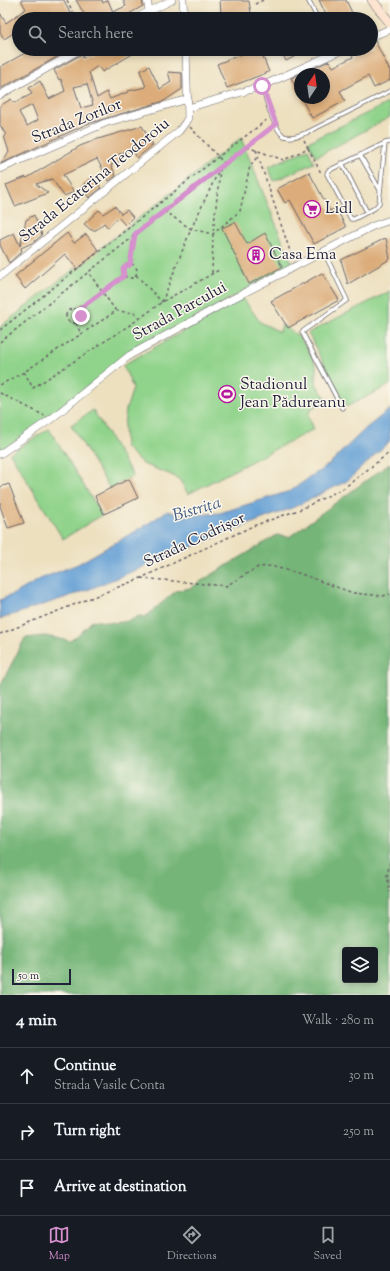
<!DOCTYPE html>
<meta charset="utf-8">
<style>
:root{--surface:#171b24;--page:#242831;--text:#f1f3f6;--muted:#9ea1a6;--line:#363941;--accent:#d690ce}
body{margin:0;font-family:"Sorts Mill Goudy",serif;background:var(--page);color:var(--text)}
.controls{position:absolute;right:12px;bottom:12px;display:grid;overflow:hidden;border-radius:4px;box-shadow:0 2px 6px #0003}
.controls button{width:36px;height:36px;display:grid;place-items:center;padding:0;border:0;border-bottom:1px solid var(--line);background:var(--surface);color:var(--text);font:20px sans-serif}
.compass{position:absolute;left:294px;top:68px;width:36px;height:36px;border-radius:50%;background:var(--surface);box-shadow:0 2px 6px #0003;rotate:13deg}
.scale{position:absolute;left:12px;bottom:10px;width:59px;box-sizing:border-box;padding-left:4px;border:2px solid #22223b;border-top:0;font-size:11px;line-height:14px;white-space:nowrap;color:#22223b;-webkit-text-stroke:3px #fbf7ec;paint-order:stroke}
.stop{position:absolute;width:12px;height:12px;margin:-9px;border:3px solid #d690ce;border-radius:50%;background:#fff}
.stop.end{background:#d690ce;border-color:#fff;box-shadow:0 1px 4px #0008}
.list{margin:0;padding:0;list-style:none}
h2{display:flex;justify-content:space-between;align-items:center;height:52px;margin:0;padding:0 16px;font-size:17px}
h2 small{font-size:13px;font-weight:400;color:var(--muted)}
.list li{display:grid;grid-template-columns:26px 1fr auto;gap:12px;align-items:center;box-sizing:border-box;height:56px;padding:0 16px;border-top:1px solid var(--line)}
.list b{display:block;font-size:15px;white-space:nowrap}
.list p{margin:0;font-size:13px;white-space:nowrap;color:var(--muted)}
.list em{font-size:13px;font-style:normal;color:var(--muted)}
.icon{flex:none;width:22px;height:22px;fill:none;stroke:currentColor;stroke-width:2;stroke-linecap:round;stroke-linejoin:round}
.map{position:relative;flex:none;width:390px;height:995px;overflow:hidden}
.search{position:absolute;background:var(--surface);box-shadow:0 2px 6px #0003;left:12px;right:12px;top:12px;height:44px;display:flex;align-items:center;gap:10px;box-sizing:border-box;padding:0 14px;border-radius:22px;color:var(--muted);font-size:15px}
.sheet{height:220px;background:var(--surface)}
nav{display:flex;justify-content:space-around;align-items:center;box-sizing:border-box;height:56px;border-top:1px solid var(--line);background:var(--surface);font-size:11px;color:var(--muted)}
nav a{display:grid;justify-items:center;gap:2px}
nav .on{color:var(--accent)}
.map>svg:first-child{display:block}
.green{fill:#90d38b;stroke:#597a63}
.forest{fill:#74b577;stroke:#4b6c59;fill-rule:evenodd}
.water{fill:#649fd4;stroke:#436088}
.building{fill:#dcad7a;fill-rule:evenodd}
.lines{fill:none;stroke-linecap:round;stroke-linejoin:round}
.lane-casing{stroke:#696469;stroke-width:5}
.street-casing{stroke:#696469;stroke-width:8}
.secondary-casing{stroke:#696469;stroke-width:10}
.path{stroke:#696469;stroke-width:1.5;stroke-dasharray:3 3;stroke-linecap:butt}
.lane{stroke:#fff;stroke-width:3.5}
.street{stroke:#fff;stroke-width:7}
.secondary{stroke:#fde4d1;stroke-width:9}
.route{stroke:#d690ce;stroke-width:5}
.labels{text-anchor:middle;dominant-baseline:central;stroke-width:3;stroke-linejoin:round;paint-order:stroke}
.street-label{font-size:16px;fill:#22223b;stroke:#fbf7ec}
.poi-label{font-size:16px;fill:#22223b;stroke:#fbf7ec;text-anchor:start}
.water-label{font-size:17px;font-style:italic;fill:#405a80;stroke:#fbf7ec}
</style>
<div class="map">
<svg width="390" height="995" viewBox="0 0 390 995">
<rect width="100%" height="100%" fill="#fbf7ec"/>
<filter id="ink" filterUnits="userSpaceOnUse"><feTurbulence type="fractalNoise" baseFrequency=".025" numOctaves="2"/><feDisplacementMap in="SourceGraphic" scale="8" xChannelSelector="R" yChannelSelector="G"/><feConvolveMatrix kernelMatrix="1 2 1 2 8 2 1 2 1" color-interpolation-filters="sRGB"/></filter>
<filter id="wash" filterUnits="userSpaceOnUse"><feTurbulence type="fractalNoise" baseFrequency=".012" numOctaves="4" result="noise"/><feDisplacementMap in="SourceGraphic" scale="16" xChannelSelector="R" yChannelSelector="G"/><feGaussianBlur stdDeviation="0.9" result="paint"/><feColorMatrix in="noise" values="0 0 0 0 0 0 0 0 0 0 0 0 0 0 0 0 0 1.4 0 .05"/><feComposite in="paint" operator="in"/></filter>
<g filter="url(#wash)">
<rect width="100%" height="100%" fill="#ede0bf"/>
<path class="green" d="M 390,102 L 390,117 L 316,157 L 308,142 Z
M 241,138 L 292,264 L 130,355 L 0,453 L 0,327 Z
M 308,149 L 314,163 L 274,181 L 268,167 Z
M 390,291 L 390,385 L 346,407 L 308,333 Z
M 243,298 L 260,322 L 280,332 L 282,325 L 297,335 L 308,349 L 316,365 L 316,384 L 326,399 L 312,408 L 308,415 L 314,429 L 188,494 L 179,479 L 169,474 L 143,464 L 125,447 L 124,426 L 126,410 L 133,388 L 123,365 Z
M 93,410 L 133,476 L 110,489 L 71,425 Z
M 49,429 L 102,515 L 63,539 L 10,453 Z"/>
<path class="forest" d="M 390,463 L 390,995 L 0,995 L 0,686 L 25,638 L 45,636 L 70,641 L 77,636 L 93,620 C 109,623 124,625 139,616 L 145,617 L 176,591 L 190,588 L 277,535 L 289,537 ZM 345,950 L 375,950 L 375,980 L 345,980 Z"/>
<path class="water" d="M 390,409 L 390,441 L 347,481 L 292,508 L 228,532 L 85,591 L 0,619 L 0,600 L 16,593 L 40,579 L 78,564 L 146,525 L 167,511 L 186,516 L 220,513 L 290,491 L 328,465 L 365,429 Z"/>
<g id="blocks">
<path class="building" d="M 21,0 L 64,0 L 71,16 L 67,19 L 53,19 L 50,13 L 39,19 L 19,19 L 19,30 L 4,39 L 0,32 L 0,13 L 6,23 L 26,9 Z
M 76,0 L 102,0 L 103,3 L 108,0 L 113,12 L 126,6 L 123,0 L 142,0 L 143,6 L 127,15 L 129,19 L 100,19 L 106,16 L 105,13 L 94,19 L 87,19 Z
M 220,0 L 242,0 L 242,1 L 249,1 L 252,19 L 209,19 L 221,13 Z
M 319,0 L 346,0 L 353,15 L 345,19 L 328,19 Z
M 375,41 L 390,71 L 390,80 L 374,88 L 368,76 L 340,91 L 345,101 L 312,118 L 301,98 L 324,98 L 324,74 L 301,74 L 329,61 L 333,67 L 353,57 L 349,49 L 371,49 L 371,42 Z
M 23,49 L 71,49 L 0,89 L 0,67 L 25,53 Z
M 98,49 L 141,49 L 102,72 L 98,66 L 89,72 L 97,98 L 107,92 L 110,99 L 128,92 L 128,91 L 146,87 L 140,71 L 149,66 L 160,89 L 171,82 L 168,72 L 182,73 L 182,89 L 164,101 L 87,124 L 0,164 L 9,152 L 4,136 L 6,135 L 0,125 L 0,106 L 11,99 L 14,103 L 32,94 L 29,88 L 40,81 L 49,99 L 65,91 L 61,79 L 59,80 L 54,70 L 82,54 L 83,58 ZM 87,84 L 93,105 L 81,108 L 74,87 ZM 32,105 L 38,120 L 27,126 L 19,112 Z
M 255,49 L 260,49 L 269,72 L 227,88 L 217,64 Z
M 280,49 L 309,49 L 286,61 Z
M 300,74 L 300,96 L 291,78 Z
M 142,126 L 153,145 L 137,158 L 132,148 L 119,154 L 122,160 L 111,165 L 116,176 L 109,181 L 97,159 L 63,175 L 74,192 L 64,196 L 52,179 L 36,184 L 48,193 L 15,206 L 6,185 L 26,177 L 27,178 L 80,146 L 98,139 Z
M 309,172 L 330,211 L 336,208 L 346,227 L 314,244 L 290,200 L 285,203 L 277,189 Z
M 92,177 L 101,188 L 89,198 L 81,187 Z
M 115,206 L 121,214 L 127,210 L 133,217 L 125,225 L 118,217 L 108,228 L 104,223 L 96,230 L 91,230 L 84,224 L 99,210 L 103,214 Z
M 34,215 L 42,235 L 34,242 L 21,248 L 22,251 L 9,263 L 0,245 L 0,240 L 14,233 L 20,246 L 26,220 Z
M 235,222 L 247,244 L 265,233 L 282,267 L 249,284 L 222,228 Z
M 67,233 L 74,243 L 86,234 L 99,251 L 77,269 L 65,254 L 25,289 L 15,276 Z
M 386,238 L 390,259 L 348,284 L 341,260 Z
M 322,273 L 339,300 L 288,328 L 271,301 Z
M 129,479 L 138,498 L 104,514 L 95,496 Z
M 9,484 L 24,523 L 8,528 L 0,506 L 0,487 Z"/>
</g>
</g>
<g filter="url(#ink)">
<use href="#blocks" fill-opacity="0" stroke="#696469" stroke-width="1"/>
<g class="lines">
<g class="lane-casing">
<path id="lane" d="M 308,0 L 318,19
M 262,87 C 266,98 274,130 284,136 C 291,139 300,135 306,133 L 390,91
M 385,143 L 379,203 L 375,208 L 354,219 L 351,219 L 327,174 L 328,171 L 385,143 L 390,142
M 360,155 L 380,190
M 342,163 L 367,212
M 324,252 L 347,300 L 302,332 L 342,408"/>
</g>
<g class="street-casing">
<path id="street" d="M 147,0 L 149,10
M 183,0 L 184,19
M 134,19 L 172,0
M 371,37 L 390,29
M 0,95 L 81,49
M 188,108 L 262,86 L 344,49
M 0,169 L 105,123 L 188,99
M 0,276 L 179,131 L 185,123 L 188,118 L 186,49
M 0,454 L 51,419 L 130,355 L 234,298 L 373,226 L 390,220"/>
</g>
<g class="secondary-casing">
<path id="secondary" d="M 372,0 L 390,23"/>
</g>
<path class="path" d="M 67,0 L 76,19
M 255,4 L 263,0
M 190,127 L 224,163
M 247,147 L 284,160 L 308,148 L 304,140
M 308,148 L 321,173
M 256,150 L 293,260
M 164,211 L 191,229 L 213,234 L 240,211 L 250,166 L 258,156
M123 271a7 7 0 1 1 14 0a7 7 0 1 1-14 0Z
M 130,265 L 135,235
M 212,273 L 213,234 L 220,170
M 136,275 L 162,302
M 162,302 L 191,229 L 220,168
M66 316a7 7 0 1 1 14 0a7 7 0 1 1-14 0Z
M 78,310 L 124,276
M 139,319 L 162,302 L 219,270
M 76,323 L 81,334
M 0,330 L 218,157 L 268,119
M 0,342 L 272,127
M 24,372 L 33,388 L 139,319 L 134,313 L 117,311
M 0,385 L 24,372 L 116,311 L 88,272
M 0,393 L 45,416
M 141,578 L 226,586 L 258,567 L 270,566 L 298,573 L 353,593 L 383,596 L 390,594
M 0,634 L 141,578 L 253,526 L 301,509 L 344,488 L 390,452
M 390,862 L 387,875 L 390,892"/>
<use href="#lane" class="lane"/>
<use href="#street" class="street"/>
<use href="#secondary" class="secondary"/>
</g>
</g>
<g class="lines" filter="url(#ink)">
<path class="route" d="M 81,316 L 78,310 L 124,276 L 123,269 L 126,266 L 130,265 L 135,234 L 276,124 L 262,86"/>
</g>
<defs>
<g id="supermarket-ring" transform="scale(0.9)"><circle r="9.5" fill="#fbf7ec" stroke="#b5179e" stroke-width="1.5"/><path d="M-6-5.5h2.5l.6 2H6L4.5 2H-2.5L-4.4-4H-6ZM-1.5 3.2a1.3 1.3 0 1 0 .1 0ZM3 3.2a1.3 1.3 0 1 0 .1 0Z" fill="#b5179e"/></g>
<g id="building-ring" transform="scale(0.9)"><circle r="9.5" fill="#fbf7ec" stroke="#b5179e" stroke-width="1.5"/><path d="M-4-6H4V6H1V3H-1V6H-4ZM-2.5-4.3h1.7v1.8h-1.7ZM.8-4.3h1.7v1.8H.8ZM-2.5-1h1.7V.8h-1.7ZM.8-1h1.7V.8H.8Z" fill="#b5179e"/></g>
<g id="stadium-ring" transform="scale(0.9)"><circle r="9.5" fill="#fbf7ec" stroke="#b5179e" stroke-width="1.5"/><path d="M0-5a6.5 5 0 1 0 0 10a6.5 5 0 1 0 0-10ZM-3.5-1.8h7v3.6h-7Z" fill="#b5179e"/></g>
</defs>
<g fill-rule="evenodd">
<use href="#supermarket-ring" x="312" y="209"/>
<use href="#building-ring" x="256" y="255"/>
<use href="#stadium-ring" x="227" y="394"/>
</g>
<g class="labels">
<g class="street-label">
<text transform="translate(77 122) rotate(-22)">Strada Zorilor</text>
<text transform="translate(95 181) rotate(-39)">Strada Ecaterina Teodoroiu</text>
<text transform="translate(180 312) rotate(-29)">Strada Parcului</text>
<text transform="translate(195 541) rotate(-25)">Strada Codrișor</text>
</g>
<g class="poi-label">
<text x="325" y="209">Lidl</text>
<text x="269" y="255">Casa Ema</text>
<text x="240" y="385">Stadionul<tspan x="240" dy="18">Jean Pădureanu</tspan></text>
</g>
<g class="water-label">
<text transform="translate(197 510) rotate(-17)">Bistrița</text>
</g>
</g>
</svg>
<div class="controls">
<button><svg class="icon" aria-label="layers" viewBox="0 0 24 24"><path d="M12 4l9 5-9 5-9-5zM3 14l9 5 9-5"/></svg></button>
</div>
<svg class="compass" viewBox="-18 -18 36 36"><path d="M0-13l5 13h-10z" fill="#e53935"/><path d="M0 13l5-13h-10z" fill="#9ea1a6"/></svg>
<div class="scale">50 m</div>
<div class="stop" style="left:262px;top:86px"></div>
<div class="stop end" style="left:81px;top:316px"></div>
<div class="search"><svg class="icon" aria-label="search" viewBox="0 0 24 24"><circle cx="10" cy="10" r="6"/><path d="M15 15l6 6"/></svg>Search here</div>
</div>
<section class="sheet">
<h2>4 min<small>Walk · 280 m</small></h2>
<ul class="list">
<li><svg class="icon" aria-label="ahead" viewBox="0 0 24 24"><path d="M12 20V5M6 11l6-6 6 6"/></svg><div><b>Continue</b><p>Strada Vasile Conta</p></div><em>30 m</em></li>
<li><svg class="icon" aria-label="right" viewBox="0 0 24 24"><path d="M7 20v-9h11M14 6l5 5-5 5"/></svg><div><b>Turn right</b></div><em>250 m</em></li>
<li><svg class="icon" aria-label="arrive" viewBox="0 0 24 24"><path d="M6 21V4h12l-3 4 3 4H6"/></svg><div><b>Arrive at destination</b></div></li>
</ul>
</section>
<nav>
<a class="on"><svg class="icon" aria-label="map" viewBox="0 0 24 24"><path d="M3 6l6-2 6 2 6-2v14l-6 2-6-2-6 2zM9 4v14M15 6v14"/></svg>Map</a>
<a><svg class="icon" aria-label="directions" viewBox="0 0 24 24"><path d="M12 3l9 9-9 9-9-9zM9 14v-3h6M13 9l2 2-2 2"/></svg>Directions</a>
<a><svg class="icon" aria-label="saved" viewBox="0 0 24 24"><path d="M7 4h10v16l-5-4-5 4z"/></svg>Saved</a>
</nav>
